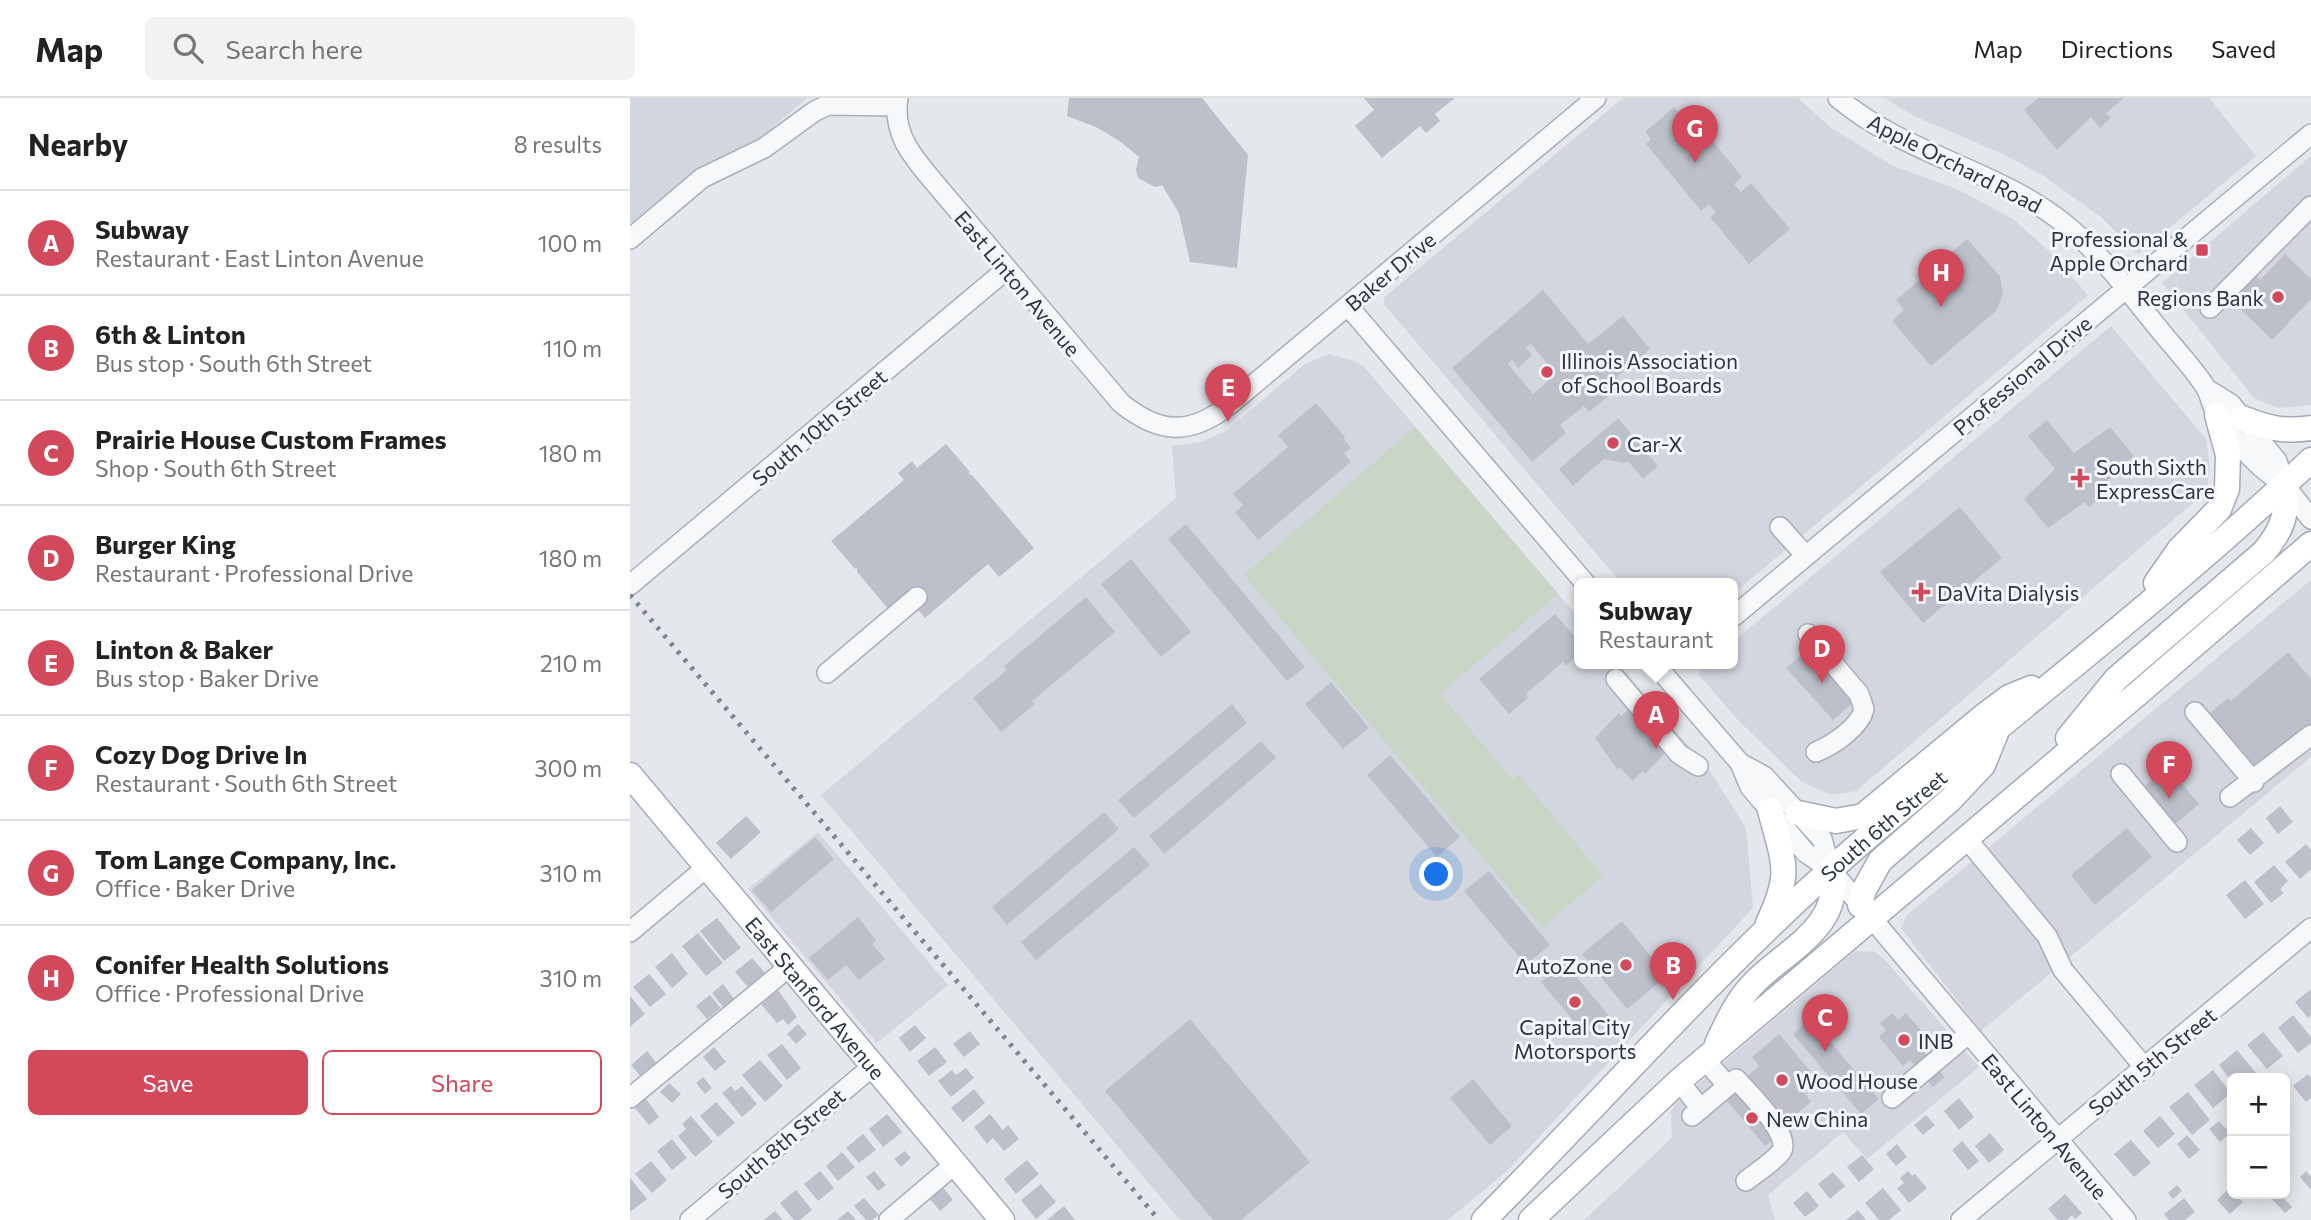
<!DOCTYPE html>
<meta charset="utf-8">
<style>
:root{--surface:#fff;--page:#f2f2f2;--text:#222;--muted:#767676;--line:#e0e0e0;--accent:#d1495b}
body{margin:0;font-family:Commissioner,sans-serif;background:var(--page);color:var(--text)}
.controls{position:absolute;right:21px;bottom:21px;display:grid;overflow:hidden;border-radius:10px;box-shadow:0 4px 18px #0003}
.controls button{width:63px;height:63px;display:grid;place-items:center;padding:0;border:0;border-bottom:2px solid var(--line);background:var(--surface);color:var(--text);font:35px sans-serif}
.you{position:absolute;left:807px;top:777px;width:24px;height:24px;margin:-18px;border:5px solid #fff;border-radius:50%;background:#1a73e8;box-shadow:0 0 0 10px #1a73e833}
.badge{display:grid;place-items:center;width:46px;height:46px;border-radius:50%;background:var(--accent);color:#fff;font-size:23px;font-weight:700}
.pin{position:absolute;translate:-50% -58px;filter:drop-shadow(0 2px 4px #0008)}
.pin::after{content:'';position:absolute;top:37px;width:24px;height:21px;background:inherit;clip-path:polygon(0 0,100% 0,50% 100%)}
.popup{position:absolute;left:944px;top:480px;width:164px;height:91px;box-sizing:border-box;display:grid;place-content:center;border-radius:10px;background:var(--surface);filter:drop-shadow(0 2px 5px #0005);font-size:23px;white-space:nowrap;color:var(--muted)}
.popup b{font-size:26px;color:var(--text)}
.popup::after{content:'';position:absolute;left:50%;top:100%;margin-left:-14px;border:14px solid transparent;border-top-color:var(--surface)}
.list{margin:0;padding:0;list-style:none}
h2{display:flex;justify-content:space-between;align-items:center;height:91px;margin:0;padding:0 28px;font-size:30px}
h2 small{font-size:23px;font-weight:400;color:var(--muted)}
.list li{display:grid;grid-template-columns:46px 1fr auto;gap:21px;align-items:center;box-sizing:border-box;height:105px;padding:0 28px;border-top:2px solid var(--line)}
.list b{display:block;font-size:26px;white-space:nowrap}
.list p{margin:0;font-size:23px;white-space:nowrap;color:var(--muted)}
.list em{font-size:23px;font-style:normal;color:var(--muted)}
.actions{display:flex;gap:14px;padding:21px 28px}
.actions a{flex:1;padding:16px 0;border:2px solid var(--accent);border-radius:10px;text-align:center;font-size:24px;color:var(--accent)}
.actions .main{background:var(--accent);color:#fff}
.icon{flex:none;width:38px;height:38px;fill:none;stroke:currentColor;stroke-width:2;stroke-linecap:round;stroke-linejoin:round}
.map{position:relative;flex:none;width:1681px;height:1122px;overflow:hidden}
header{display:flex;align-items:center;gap:42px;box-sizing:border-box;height:98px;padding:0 35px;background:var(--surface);border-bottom:2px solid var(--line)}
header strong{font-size:33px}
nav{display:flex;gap:38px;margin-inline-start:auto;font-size:24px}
.search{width:490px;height:63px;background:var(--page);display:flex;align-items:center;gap:18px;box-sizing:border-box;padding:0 24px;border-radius:10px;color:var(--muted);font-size:26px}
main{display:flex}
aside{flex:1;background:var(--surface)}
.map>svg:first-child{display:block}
.built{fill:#d2d6de}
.green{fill:#c9d6c5}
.building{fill:#bbc0ca;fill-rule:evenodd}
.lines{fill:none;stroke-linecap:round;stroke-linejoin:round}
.minor-casing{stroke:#a9aeb7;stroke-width:22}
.major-casing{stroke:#a3abb8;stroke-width:27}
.minor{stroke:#f7f8fa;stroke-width:19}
.major{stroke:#fff;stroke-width:24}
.rail{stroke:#7d8696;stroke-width:5;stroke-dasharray:3.5 7;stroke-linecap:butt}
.poi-dot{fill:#d1495b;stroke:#f4f6f9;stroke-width:2.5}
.labels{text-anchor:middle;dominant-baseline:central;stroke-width:6;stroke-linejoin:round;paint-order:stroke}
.street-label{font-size:21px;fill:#2b3445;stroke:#f4f6f9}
.poi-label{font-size:21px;fill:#2b3445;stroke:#f4f6f9;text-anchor:start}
</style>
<header>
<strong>Map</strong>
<div class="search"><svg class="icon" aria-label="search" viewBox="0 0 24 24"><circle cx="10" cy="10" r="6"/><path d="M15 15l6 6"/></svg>Search here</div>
<nav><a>Map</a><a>Directions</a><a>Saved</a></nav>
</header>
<main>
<aside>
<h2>Nearby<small>8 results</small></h2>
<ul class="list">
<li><span class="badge">A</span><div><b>Subway</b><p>Restaurant · East Linton Avenue</p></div><em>100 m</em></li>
<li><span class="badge">B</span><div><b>6th &amp; Linton</b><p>Bus stop · South 6th Street</p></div><em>110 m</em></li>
<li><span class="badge">C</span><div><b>Prairie House Custom Frames</b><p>Shop · South 6th Street</p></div><em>180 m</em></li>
<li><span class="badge">D</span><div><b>Burger King</b><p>Restaurant · Professional Drive</p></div><em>180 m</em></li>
<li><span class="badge">E</span><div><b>Linton &amp; Baker</b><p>Bus stop · Baker Drive</p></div><em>210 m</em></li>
<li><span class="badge">F</span><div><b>Cozy Dog Drive In</b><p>Restaurant · South 6th Street</p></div><em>300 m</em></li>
<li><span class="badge">G</span><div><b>Tom Lange Company, Inc.</b><p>Office · Baker Drive</p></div><em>310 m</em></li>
<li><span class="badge">H</span><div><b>Conifer Health Solutions</b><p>Office · Professional Drive</p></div><em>310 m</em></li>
</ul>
<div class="actions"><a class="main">Save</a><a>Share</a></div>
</aside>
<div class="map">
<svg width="1681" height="1122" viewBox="0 0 1681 1122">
<rect width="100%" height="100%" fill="#e4e7ec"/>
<path class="built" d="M 0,0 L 177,0 L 131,39 L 67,70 L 0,126 Z
M 993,0 L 1168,0 L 1200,29 L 1261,67 L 1329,92 L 1383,121 L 1419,153 L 1458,197 L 1103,496 L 1103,485 L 991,485 L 754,206 L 754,200 L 764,191 Z
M 1255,0 L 1579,0 L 1626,58 L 1508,156 L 1471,119 L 1414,78 L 1373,56 L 1282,17 Z
M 1681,58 L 1681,307 L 1649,310 L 1624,300 L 1532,185 Z
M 1481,228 L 1576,341 L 1580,371 L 1577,388 L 1563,405 L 1226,693 L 1201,697 L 1172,684 L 1108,622 L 1068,576 L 1078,565 L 1103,565 L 1103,544 Z
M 699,256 L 725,263 L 735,270 L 949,520 L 949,565 L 988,565 L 1080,673 L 1116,730 L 1123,810 L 878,1072 L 818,1122 L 550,1122 L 191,697 L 546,400 L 542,348 L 570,344 L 596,333 L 675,266 Z
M 1681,482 L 1681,659 L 1351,933 L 1271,830 L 1277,817 Z
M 188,734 L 318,887 L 247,945 L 118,791 Z
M 1225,853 L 1245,854 L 1254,861 L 1349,969 L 1237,1061 L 1213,1034 L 1138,1097 L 1145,1122 L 954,1122 L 1042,1040 L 1041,1014 L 1045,1006 Z"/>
<path class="green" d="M 785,329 L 928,496 L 810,596 L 883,682 L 889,677 L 973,778 L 912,830 L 614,477 Z"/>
<path class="building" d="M 439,0 L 572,0 L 618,57 L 607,170 L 560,164 L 549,115 L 532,87 L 525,89 L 508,80 L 506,72 L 509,59 L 491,44 L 466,29 L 437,18 Z
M 734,0 L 825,0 L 805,16 L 810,23 L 796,35 L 790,28 L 752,60 L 725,28 L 744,12 Z
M 1408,0 L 1494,0 L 1476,15 L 1481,20 L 1470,30 L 1461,19 L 1427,52 L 1394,12 Z
M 1044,9 L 1052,19 L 1063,10 L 1068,16 L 1075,11 L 1087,25 L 1080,30 L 1086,37 L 1081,41 L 1112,79 L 1104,86 L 1111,94 L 1121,85 L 1160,131 L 1119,166 L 1080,119 L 1086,115 L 1079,106 L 1071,113 L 1016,46 L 1021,41 L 1015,34 Z
M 1337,141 L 1370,178 L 1373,196 L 1366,213 L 1301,268 L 1262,223 L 1274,212 L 1266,202 Z
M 1655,156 L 1681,181 L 1681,201 L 1642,242 L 1606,207 L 1612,200 L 1593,181 L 1606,169 L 1618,181 L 1624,176 L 1630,182 Z
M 913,192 L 958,246 L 993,218 L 1020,251 L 987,279 L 993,286 L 959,314 L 954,308 L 930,327 L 936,335 L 902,364 L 822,270 ZM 901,246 L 926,276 L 903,296 L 878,266 L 882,262 L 888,270 L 902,257 L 896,250 Z
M 686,305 L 715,339 L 714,342 L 721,350 L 714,355 L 721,364 L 628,442 L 605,414 L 613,407 L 603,396 L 658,349 L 648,337 Z
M 988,320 L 1028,368 L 1013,381 L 998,363 L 995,365 L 974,361 L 943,388 L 929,371 Z
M 1417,322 L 1444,355 L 1480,329 L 1504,358 L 1472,388 L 1477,394 L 1459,409 L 1455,404 L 1418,430 L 1394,401 L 1425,371 L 1398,338 Z
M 316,346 L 340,374 L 338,376 L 342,377 L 404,450 L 369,479 L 358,466 L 295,520 L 285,508 L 261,514 L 227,474 L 227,469 L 225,471 L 201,443 L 274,382 L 268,375 L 282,363 L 287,370 Z
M 1330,409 L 1372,460 L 1293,525 L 1250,474 Z
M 556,426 L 675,569 L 657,583 L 538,441 Z
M 501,461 L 561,534 L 531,559 L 471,486 Z
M 456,499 L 485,534 L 402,603 L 405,606 L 371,634 L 343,600 L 377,572 L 374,568 Z
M 925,516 L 949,544 L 949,556 L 936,568 L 933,564 L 896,596 L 898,600 L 879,616 L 849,581 Z
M 1183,547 L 1224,604 L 1203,622 L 1156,570 Z
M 1658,554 L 1681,581 L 1681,627 L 1625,674 L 1574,620 L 1598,600 L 1601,603 Z
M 701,584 L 739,630 L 713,651 L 675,606 Z
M 602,606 L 617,625 L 504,720 L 488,702 Z
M 1003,608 L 1039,651 L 1015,676 L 1013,673 L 1002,683 L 990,669 L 987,671 L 965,640 L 989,615 L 991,618 Z
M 631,643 L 646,660 L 534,756 L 519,738 Z
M 760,657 L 830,739 L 807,759 L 737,677 Z
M 1538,669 L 1569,706 L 1542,729 L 1511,691 Z
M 1650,708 L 1663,724 L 1648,736 L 1636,720 Z
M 474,714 L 489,731 L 377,827 L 362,809 Z
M 116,718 L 131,734 L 101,761 L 86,745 Z
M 1497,730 L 1522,759 L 1465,807 L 1441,777 Z
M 1621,730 L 1634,745 L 1620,757 L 1607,742 Z
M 185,739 L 204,761 L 141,814 L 122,792 Z
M 1676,746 L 1681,752 L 1681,771 L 1670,781 L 1655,764 Z
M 504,749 L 520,767 L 406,862 L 391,844 Z
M 1644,767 L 1658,783 L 1650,791 L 1654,795 L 1641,805 L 1624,784 Z
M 859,773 L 920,847 L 896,867 L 834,793 Z
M 1615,782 L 1634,806 L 1615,821 L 1596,797 Z
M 228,819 L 246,842 L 242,846 L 255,861 L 229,882 L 216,867 L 198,882 L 179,860 Z
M 87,820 L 111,850 L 94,863 L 70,833 Z
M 992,823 L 1037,878 L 997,911 L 952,856 Z
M 68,835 L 93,865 L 76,878 L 52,848 Z
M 42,855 L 58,876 L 42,890 L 25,869 Z
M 122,860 L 135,875 L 118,889 L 105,874 Z
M 934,864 L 980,919 L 957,939 L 911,884 Z
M 19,876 L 36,896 L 20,909 L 3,889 Z
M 93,886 L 104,901 L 93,909 L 82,895 Z
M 1681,891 L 1681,917 L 1678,920 L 1665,904 Z
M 148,892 L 167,919 L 158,927 L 153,921 L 147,925 L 131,906 Z
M 80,897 L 91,910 L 77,921 L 66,908 Z
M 0,898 L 15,916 L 0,929 Z
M 1262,915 L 1268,922 L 1276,915 L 1301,944 L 1292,952 L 1315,979 L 1303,989 L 1280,962 L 1273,968 L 1249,939 L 1256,932 L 1250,925 Z
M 1663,917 L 1681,939 L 1681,945 L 1668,955 L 1648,930 Z
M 1180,920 L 1249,1001 L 1231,1016 L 1163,936 Z
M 560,921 L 680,1064 L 611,1122 L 583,1122 L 475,993 Z
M 168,926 L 177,936 L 166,946 L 157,936 Z
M 285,927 L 296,940 L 280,954 L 269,940 Z
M 340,933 L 350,946 L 334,959 L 323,946 Z
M 1633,934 L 1653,958 L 1637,971 L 1617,947 Z
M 1149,936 L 1182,975 L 1168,987 L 1181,1004 L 1156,1024 L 1118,978 L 1129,968 L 1122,959 Z
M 152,946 L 171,970 L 157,982 L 137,957 Z
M 84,949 L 96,964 L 85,973 L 73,959 Z
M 305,949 L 317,964 L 299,978 L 287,963 Z
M 1607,952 L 1630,980 L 1602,980 L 1602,984 L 1589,967 Z
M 17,953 L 29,968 L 13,981 L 1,967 Z
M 130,962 L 153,988 L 135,1004 L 112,977 Z
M 336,970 L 344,980 L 321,999 L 308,983 L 322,972 L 326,977 Z
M 1583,972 L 1601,995 L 1583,1010 L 1564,987 Z
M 1678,976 L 1681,980 L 1681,1000 L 1676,1004 L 1663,988 Z
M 73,979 L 82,990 L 75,996 L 66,985 Z
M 843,981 L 882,1028 L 860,1047 L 820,1000 Z
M 39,985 L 51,996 L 42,1005 L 30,994 Z
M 1104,987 L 1148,1037 L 1135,1048 L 1097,1003 L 1093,996 Z
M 101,988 L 105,993 L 112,988 L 127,1006 L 112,1019 L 92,995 Z
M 344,991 L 355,1005 L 333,1024 L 321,1010 Z
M 1558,994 L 1580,1022 L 1562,1037 L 1539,1009 Z
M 1329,1000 L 1344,1019 L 1329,1032 L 1314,1013 Z
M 16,1001 L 29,1019 L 19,1027 L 5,1010 Z
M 86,1004 L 105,1025 L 88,1039 L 70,1018 Z
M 257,1016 L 272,1034 L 253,1049 L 239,1031 Z
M 360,1016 L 373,1032 L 378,1027 L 389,1041 L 374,1053 L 363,1040 L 357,1046 L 344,1029 Z
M 1296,1017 L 1305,1027 L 1293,1037 L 1284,1027 Z
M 61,1018 L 83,1044 L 65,1059 L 48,1038 L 56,1031 L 52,1026 Z
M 1530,1018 L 1545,1036 L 1528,1050 L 1513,1033 Z
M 1589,1023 L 1600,1035 L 1590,1044 L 1579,1031 Z
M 1360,1035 L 1374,1052 L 1359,1065 L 1345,1048 Z
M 233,1036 L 246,1052 L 229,1065 L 216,1050 Z
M 1557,1037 L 1570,1052 L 1559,1061 L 1547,1046 Z
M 42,1041 L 57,1060 L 42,1072 L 27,1053 Z
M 1501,1042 L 1521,1065 L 1504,1079 L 1484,1056 Z
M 1332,1043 L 1349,1063 L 1338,1072 L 1322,1052 Z
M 1267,1046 L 1277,1059 L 1266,1068 L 1256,1056 Z
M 275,1053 L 281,1060 L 271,1069 L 264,1061 Z
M 212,1054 L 225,1069 L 208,1083 L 196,1068 Z
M 1232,1057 L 1244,1071 L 1229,1084 L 1217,1069 Z
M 397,1062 L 409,1076 L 386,1096 L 374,1081 Z
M 21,1063 L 37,1082 L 22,1095 L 5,1076 Z
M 190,1073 L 204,1090 L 188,1103 L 174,1086 Z
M 244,1073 L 256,1087 L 248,1093 L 236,1079 Z
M 1278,1073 L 1282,1078 L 1285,1076 L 1297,1090 L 1279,1105 L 1267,1090 L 1274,1085 L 1270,1080 Z
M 1676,1073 L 1681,1079 L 1681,1092 L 1670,1079 Z
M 1203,1074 L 1215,1088 L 1200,1101 L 1188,1086 Z
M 0,1080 L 17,1101 L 0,1114 Z
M 411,1086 L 426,1104 L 406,1121 L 391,1102 Z
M 1547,1087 L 1552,1093 L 1543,1101 L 1538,1095 Z
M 312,1088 L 323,1102 L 310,1113 L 298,1099 Z
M 1253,1090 L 1271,1112 L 1259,1122 L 1249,1122 L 1235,1105 Z
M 1599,1090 L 1613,1104 L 1600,1116 L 1587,1102 Z
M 166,1092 L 182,1112 L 170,1122 L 164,1122 L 150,1105 Z
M 1177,1093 L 1189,1108 L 1175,1119 L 1163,1105 Z
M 1435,1096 L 1452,1115 L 1445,1121 L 1442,1117 L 1437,1122 L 1428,1122 L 1418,1111 Z
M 1650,1096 L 1662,1109 L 1655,1115 L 1642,1101 Z
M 234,1100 L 249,1117 L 242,1122 L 236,1122 L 224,1108 Z
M 1554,1100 L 1565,1114 L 1555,1122 L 1539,1122 L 1534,1116 Z
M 434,1108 L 445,1122 L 417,1122 Z
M 1228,1112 L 1236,1122 L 1216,1122 Z
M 145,1113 L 153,1122 L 134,1122 Z
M 218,1113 L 226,1122 L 207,1122 Z"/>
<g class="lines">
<g class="minor-casing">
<path id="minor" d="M 268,0 C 262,35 282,58 303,83 L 491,305 C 529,336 560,338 599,307 L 966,0
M 1208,0 C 1278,59 1373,72 1442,132 C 1476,162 1504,201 1533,236 C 1547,253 1564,271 1576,290 C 1581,299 1582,310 1588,319 C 1606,345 1627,370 1654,386
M 0,141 L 72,80 L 134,50 L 185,13 L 198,7 L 267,8
M 718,208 L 955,485
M 1580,210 L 1681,108
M 1577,291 L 1601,306 L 1612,320 L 1647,363 L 1654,386 L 1681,421
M 1150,429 L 1176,458
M 0,487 L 377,171
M 1103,519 L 1681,36
M 1178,536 L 1229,596 L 1234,611 C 1230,629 1203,647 1186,654
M 1024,565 L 1110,665 L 1120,689 L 1176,755 L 1201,772 L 1496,1122
M 197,575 L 287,499
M 986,581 L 1049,656 L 1068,668
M 1565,614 L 1624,684
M 1110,665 L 1134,678 L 1192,741 L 1201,772
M 1491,676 L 1547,744
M 1600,699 L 1681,637
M 1336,740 L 1417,838 L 1433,872 L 1515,970
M 0,834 L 77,769
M 1074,961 L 1098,988
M 1049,983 L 1071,1011
M 0,1000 L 160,868
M 1262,1000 L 1338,936
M 1062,1018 L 1106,981 C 1118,994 1163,1038 1151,1054 C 1142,1065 1127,1074 1116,1083
M 60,1122 L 243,968
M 259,1122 L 325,1066
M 1331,1122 L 1681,830"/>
</g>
<g class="major-casing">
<g id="major">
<path d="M 1612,320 C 1637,330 1654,334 1681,330"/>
<path d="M 1526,485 L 1549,452 L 1589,411 L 1597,391 L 1598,357 L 1587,317"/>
<path d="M 1438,640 L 1486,581 L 1634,454 C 1652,432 1659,415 1654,386"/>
<path id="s1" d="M 0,677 L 372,1122"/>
<path d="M 1168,715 L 1206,723 L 1233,718 L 1355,617 L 1379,599 L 1401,590"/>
<path d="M 1230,807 L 1234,792 L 1250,763 L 1320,702 L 1353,667 L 1366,635"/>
<path d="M 1138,825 C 1163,773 1153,764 1140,712"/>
<path d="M 1087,946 C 1098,922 1108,900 1127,882 C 1159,851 1215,825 1201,772"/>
<path id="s2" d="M 854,1122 C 977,998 1093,865 1225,750 C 1376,619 1536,499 1681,362"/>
<path d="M 901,1122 L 1049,983 L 1512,592 L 1681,446"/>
</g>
</g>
<use href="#minor" class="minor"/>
<use href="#major" class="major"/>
<path class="rail" d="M 0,497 L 529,1122"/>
</g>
<g class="poi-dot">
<rect x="1565" y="145" width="14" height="14" rx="3.5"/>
<circle cx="1648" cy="199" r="7"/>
<circle cx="917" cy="274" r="7"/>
<circle cx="983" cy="345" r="7"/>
<path d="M1446.5 369.5h7v7h7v7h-7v7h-7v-7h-7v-7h7z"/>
<path d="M1287.5 483.5h7v7h7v7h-7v7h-7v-7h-7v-7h7z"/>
<circle cx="996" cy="867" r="7"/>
<circle cx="945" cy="904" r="7"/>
<circle cx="1274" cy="942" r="7"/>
<circle cx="1152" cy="982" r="7"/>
<circle cx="1122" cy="1020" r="7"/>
</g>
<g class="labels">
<g class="street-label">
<text transform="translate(1325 65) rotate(27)">Apple Orchard Road</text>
<text transform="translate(760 173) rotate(-40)">Baker Drive</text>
<text transform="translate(388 185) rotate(50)">East Linton Avenue</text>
<text transform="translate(1392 277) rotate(-40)">Professional Drive</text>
<text transform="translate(189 329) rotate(-40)">South 10th Street</text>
<text stroke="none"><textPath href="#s2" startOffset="562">South 6th Street</textPath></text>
<text stroke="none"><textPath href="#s1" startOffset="290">East Stanford Avenue</textPath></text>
<text transform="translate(1522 963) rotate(-39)">South 5th Street</text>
<text transform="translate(1415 1028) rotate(50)">East Linton Avenue</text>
<text transform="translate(151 1045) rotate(-40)">South 8th Street</text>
</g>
<g class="poi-label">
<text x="1558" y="140" text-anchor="end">Professional &amp;<tspan x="1558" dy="24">Apple Orchard</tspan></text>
<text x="1634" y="199" text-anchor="end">Regions Bank</text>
<text x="931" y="262">Illinois Association<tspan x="931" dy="24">of School Boards</tspan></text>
<text x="997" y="345">Car-X</text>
<text x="1466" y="368">South Sixth<tspan x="1466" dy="24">ExpressCare</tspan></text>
<text x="1307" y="494">DaVita Dialysis</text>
<text x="982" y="867" text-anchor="end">AutoZone</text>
<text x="945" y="928" text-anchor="middle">Capital City<tspan x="945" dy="24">Motorsports</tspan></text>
<text x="1288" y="942">INB</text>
<text x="1166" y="982">Wood House</text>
<text x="1136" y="1020">New China</text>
</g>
</g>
</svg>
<div class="controls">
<button>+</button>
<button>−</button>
</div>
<div class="you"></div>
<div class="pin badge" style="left:1026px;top:651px">A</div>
<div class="popup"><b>Subway</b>Restaurant</div>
<div class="pin badge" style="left:1043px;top:902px">B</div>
<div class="pin badge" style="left:1195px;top:954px">C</div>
<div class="pin badge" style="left:1192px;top:585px">D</div>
<div class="pin badge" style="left:598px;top:324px">E</div>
<div class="pin badge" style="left:1539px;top:701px">F</div>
<div class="pin badge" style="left:1065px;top:65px">G</div>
<div class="pin badge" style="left:1311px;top:209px">H</div>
</div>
</main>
